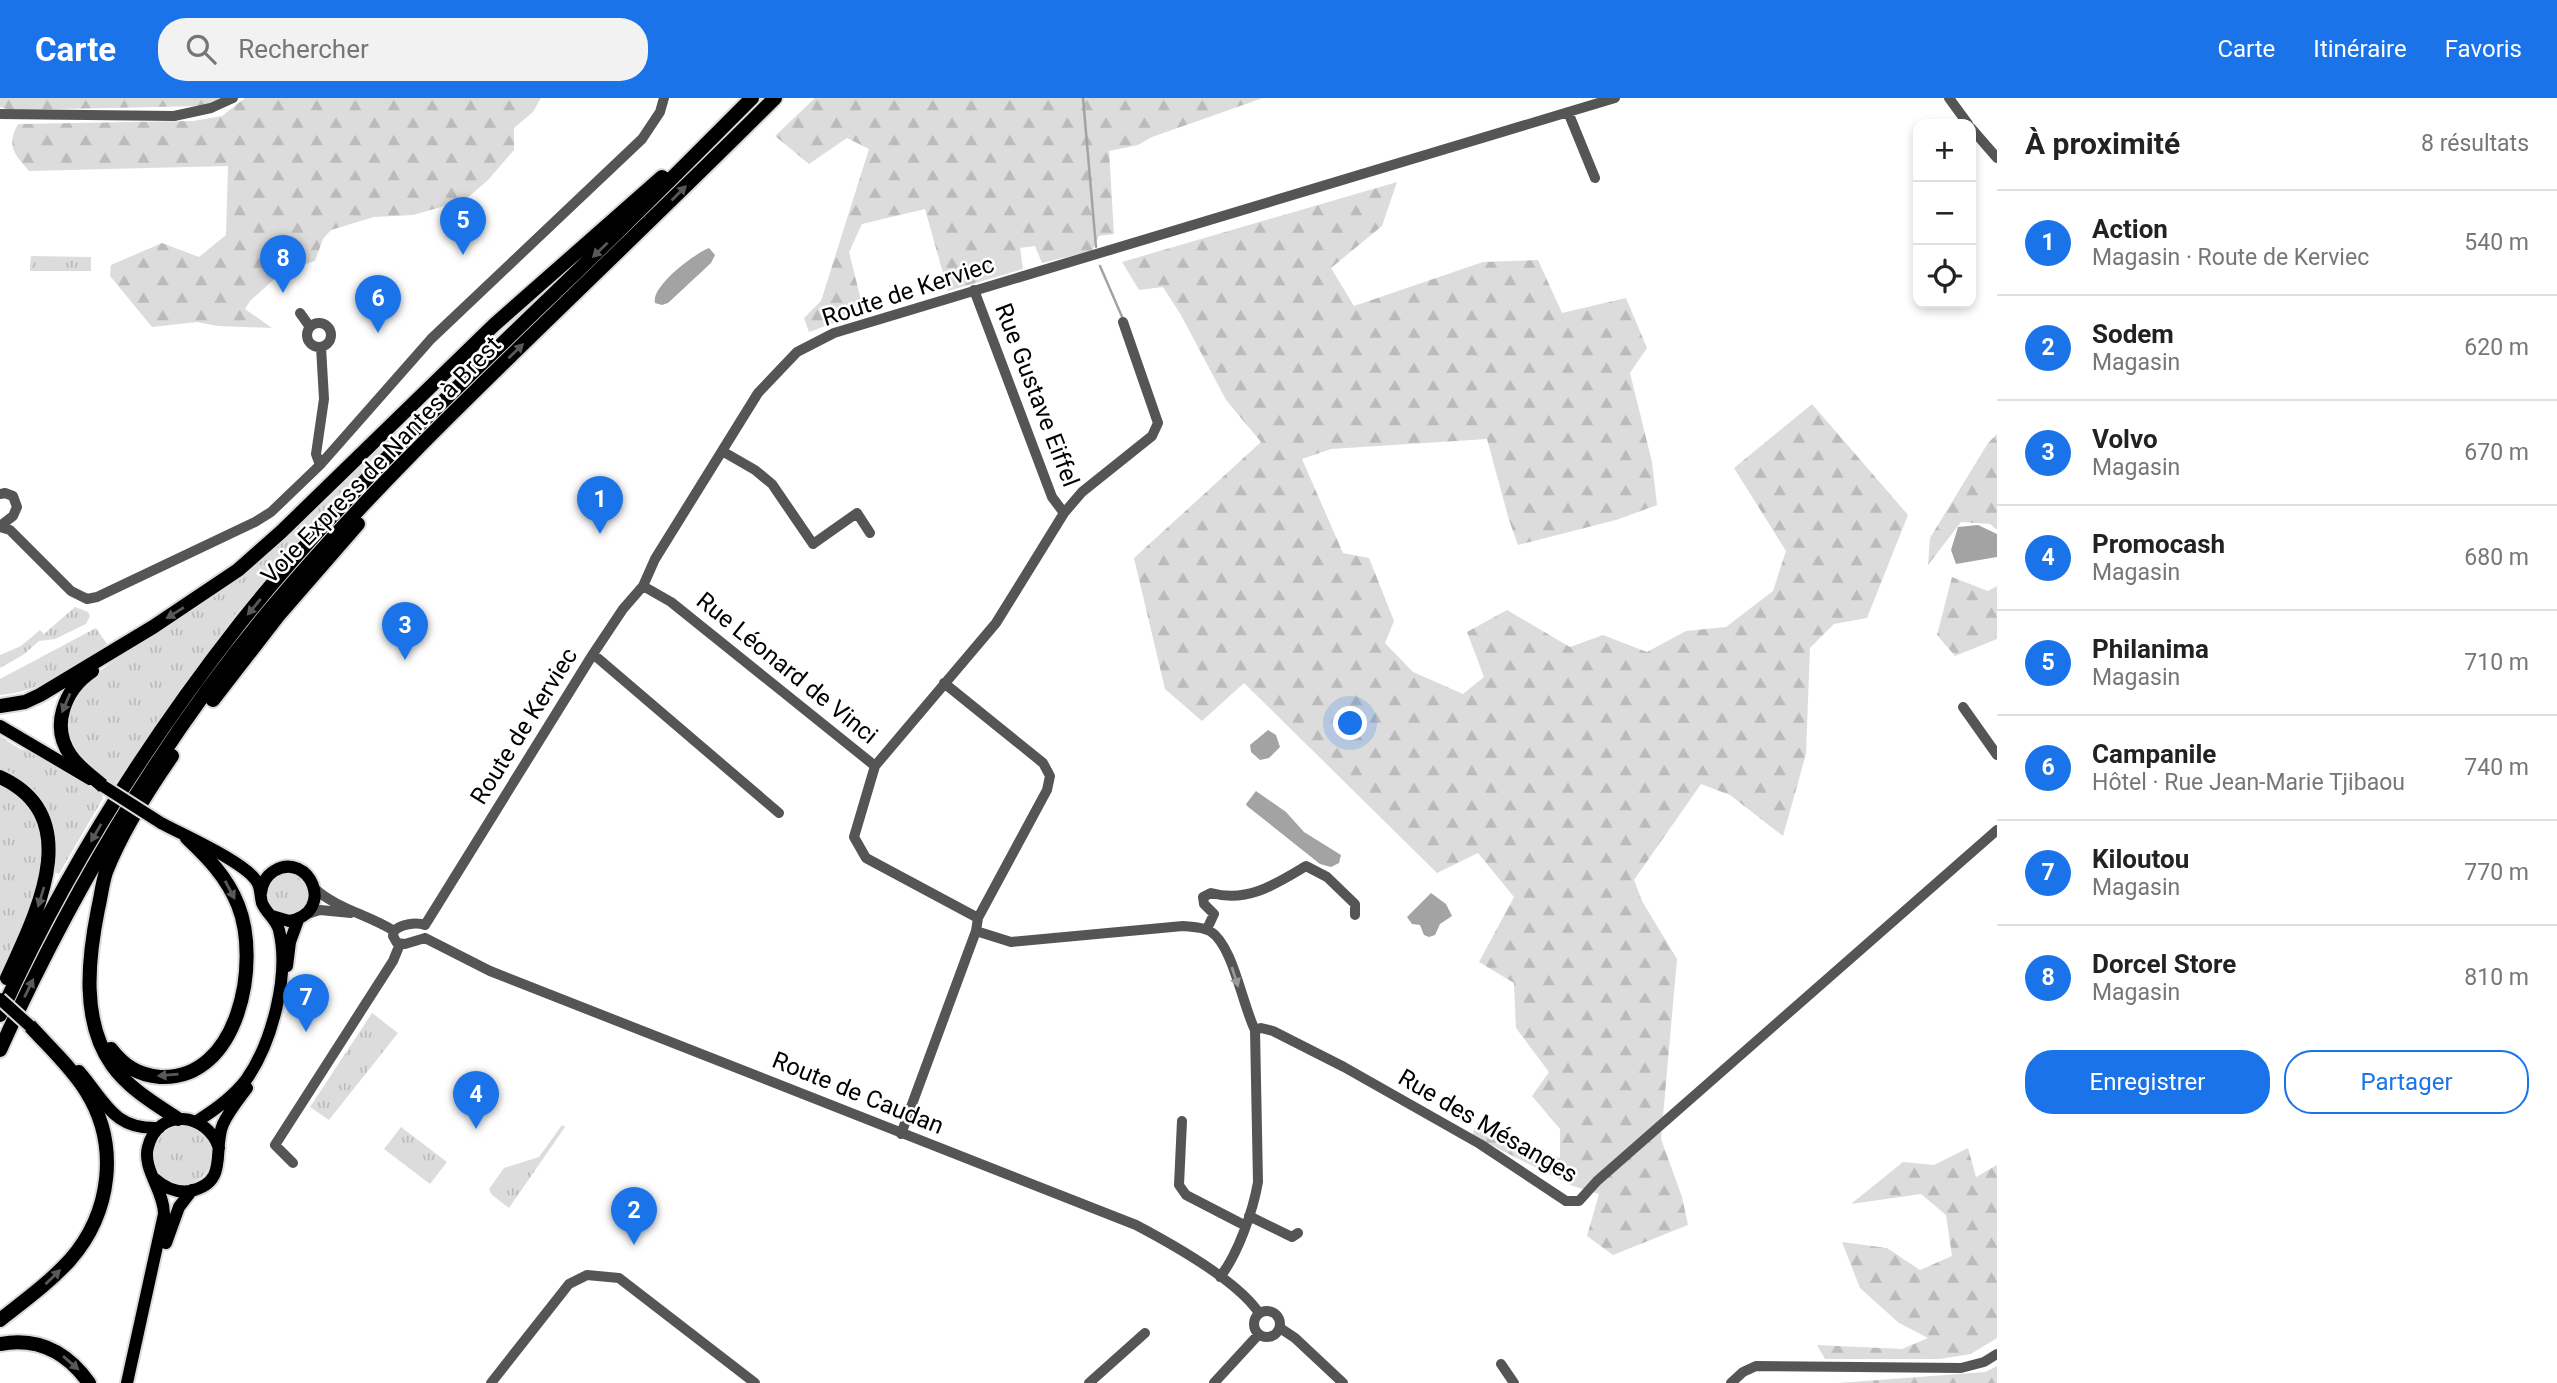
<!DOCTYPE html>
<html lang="fr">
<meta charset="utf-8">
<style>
:root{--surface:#fff;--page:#f2f2f2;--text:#222;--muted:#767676;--line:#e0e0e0;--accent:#1a73e8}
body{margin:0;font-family:Roboto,sans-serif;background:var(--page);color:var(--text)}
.controls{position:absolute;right:21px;top:21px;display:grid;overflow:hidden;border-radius:14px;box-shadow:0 4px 10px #0003}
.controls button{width:63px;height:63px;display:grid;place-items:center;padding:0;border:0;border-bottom:2px solid var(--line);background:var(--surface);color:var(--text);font:35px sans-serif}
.you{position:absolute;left:1351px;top:626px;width:24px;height:24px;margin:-18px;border:5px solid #fff;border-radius:50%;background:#1a73e8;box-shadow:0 0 0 10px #1a73e833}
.badge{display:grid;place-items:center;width:46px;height:46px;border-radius:50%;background:var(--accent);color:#fff;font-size:23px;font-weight:700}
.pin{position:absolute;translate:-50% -58px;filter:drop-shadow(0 2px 4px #0008)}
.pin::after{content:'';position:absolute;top:37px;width:24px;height:21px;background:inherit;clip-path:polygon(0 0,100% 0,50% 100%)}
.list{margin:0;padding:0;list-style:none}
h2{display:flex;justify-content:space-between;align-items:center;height:91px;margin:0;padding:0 28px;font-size:30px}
h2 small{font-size:23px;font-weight:400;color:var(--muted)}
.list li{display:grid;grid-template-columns:46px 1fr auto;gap:21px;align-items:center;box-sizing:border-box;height:105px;padding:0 28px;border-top:2px solid var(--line)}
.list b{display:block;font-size:26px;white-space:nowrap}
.list p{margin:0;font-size:23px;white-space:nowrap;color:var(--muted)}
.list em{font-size:23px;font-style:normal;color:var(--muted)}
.actions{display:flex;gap:14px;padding:21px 28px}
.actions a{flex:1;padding:16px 0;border:2px solid var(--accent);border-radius:28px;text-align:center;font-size:24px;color:var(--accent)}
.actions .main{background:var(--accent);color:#fff}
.icon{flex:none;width:38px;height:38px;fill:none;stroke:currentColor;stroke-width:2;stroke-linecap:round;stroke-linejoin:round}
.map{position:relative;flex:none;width:1997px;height:1285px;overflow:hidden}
header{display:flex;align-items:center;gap:42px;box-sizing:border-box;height:98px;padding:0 35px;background:var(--accent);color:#fff}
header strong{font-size:33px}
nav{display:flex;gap:38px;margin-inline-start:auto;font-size:24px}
.search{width:490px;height:63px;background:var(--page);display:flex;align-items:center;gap:18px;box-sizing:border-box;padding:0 24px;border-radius:28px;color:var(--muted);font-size:26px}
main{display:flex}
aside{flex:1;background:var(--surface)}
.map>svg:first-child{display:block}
.grass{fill:url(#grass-tufts)}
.forest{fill:url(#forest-firs)}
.water{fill:#a3a3a3}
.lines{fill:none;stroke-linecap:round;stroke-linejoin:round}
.stream{stroke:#a3a3a3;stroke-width:2.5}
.major-casing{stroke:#dbdbdb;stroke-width:16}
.highway-casing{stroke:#dbdbdb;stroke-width:18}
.minor{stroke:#555;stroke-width:10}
.major{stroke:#000;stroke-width:12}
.highway{stroke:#000;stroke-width:14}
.major-bridge-casing{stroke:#dbdbdb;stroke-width:16;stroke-linecap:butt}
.major-bridge{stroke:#000;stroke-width:12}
.oneway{fill:#595959}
.oneway2{fill:#999}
.labels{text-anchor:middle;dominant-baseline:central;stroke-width:5;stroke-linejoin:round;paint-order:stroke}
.street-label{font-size:24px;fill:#000;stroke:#fff}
</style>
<header>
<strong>Carte</strong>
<div class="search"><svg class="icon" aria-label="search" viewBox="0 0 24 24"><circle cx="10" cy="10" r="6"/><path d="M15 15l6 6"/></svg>Rechercher</div>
<nav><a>Carte</a><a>Itinéraire</a><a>Favoris</a></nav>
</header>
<main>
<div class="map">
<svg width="1997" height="1285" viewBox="0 0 1997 1285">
<defs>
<pattern id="grass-tufts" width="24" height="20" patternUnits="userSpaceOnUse" patternTransform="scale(1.75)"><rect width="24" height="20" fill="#dcdcdc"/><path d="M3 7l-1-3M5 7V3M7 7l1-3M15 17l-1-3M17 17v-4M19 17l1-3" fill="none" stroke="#bbb"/></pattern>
<pattern id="forest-firs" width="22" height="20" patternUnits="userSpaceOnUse" patternTransform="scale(1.75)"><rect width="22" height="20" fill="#dcdcdc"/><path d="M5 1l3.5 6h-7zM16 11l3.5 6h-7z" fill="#bbb"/></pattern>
</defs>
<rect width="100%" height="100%" fill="#fff"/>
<path class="grass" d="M 31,158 L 91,159 L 91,173 L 30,173 Z
M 392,333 L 397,336 L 313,426 L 235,517 L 114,687 L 85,665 L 73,651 L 68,635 L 67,619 L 84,585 L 131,550 L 232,486 L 308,417 Z
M 75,509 L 88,514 L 90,518 L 86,526 L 55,541 L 39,543 L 23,557 L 0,570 L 0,557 L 21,548 L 40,532 L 44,536 Z
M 96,530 L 107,546 C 73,567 41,595 0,597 L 0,581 Z
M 0,638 L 20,651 L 37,655 L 102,697 L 103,700 L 59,776 L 54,774 L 54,744 L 45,709 L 15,678 L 0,674 Z
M 0,687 C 9,693 24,700 30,709 C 63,763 23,832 0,882 Z
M268 796a20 20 0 1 1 40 0a20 20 0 1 1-40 0Z
M 372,915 L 398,935 L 329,1022 L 310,1009 Z
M 562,1027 L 565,1029 L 509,1110 L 492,1097 L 489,1091 L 504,1070 L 539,1059 Z
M154 1057a29 29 0 1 1 58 0a29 29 0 1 1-58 0Z
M 401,1029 L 447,1064 L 430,1086 L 384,1051 Z"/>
<path class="forest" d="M 0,0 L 221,0 L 203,8 L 10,12 L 0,9 Z
M 245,0 L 541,0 L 533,14 L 514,30 L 514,52 L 488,82 L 465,102 L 413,117 L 374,119 L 331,132 L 323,141 L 315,163 L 282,174 L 250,203 L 245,211 L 272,230 L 218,228 L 197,224 L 152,229 L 110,178 L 111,167 L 162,145 L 199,159 L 226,137 L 228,68 L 29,73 C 14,56 6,48 18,26 L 193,23 L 222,18 Z
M 815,0 L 1263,0 L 1152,39 L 1138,47 L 1109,53 L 1114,136 L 1099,138 L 1092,153 L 1042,165 L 1035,148 L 1020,150 L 1023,171 L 948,193 L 925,111 L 862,126 L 849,154 L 864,214 L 809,234 L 804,220 L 821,203 L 869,51 L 847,40 L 809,66 L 775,38 Z
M 1397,84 L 1382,128 L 1331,170 L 1354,208 L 1483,164 L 1538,162 L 1562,215 L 1626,200 L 1647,250 L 1630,275 L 1652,364 L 1657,407 L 1616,422 L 1518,447 L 1509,422 L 1487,341 L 1331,351 L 1302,361 L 1343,455 L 1369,460 L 1394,523 L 1385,545 L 1413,574 L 1463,596 L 1484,579 L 1467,534 L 1507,512 L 1570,549 L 1603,537 L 1647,554 L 1686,533 L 1726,529 L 1773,493 L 1786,453 L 1734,370 L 1812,306 L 1908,417 L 1867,520 L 1834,526 L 1810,550 L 1806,656 L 1783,738 L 1730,697 L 1701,686 L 1634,782 L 1642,803 L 1677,861 L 1661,1041 L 1682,1099 L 1688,1127 L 1613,1157 L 1587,1138 L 1599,1096 L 1573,1088 L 1473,1038 L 1474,1030 L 1560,1060 L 1560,1031 L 1532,998 L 1549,974 L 1516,930 L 1514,885 L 1479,864 L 1514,799 L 1478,755 L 1437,775 L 1244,585 L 1202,623 L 1165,591 L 1134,460 L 1261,344 L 1226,302 L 1181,217 L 1163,189 L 1139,192 L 1122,164 Z
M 1997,336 L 1997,432 L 1990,426 L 1961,424 L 1928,467 L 1930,440 L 1988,345 Z
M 1952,479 L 1988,493 L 1997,488 L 1997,541 L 1955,558 L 1937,537 Z
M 1968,1050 L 1976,1079 L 1997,1067 L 1997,1240 L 1971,1256 L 1940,1261 L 1825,1261 L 1817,1247 L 1902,1251 L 1928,1240 L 1899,1225 L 1860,1190 L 1842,1144 L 1887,1150 L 1920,1172 L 1952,1158 L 1946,1117 L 1921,1096 L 1851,1106 L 1903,1064 L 1934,1067 Z
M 1997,1268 L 1997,1285 L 1838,1285 L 1985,1274 Z"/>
<path class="water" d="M 709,150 L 715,157 L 711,165 L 668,205 L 662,207 L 655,205 C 651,188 694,156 709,150 Z
M 1978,427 L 1997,436 L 1997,459 L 1956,466 L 1951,452 L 1958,429 Z
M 1268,632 L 1276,637 L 1280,649 L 1269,660 L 1260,662 L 1251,654 L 1250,647 Z
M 1256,693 L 1286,714 L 1304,734 L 1341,757 L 1339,765 L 1331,769 L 1320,766 L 1247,708 L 1246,706 Z
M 1431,795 L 1446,806 L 1452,818 L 1440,826 L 1435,837 L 1429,839 L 1424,837 L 1420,827 L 1412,826 L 1407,819 Z"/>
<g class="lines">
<path class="stream" d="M 1083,0 L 1096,149
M 1100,168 L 1123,221"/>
<g class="major-casing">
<path id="major" d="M 0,628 L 90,681
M 161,725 C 183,737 247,765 257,784 C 261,790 260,798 262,805 C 266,815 276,821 279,832 C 290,877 272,945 246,982 C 233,999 215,1012 197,1023
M 261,795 C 262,786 266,778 274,773 C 309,752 337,814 289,823 L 272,818
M 287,868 L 290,844 L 298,822
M 79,973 C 106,1004 113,1032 159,1030
M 155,1081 C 165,1090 176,1095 190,1093 C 230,1085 212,1051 223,1026 C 229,1013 239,1001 247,990
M 166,1145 L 179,1109 L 192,1092
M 127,1285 L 164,1116 C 164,1092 142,1071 148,1049 C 158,1009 207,1014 219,1050"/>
</g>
<g class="highway-casing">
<path id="highway" d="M 92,573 C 64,592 50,629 71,658 C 79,670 92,678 103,688
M 213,602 L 278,518 L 358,426
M 0,608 L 25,604 L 40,597 L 153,529 L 238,472 L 281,434 L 494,227 L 662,79
M 172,658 C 147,694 122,733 106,774 C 102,786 101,799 98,811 C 88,861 81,923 112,967 C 128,990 155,1006 178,1021
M 0,679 C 88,719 35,818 7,880
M 0,917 C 63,777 146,645 241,524 C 338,402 452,294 564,186 C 628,125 690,62 752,0
M 111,951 C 124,968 138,977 160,979 C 239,983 261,864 238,807 C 227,779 208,760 187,740
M 0,952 C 72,793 161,642 273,508 C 361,403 459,308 557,213 C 630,142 703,72 775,0
M 0,1222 C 24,1203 49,1185 70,1162 C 111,1115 120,1047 86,993 C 71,969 49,949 30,928
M 0,1246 C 38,1239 67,1254 89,1285"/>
</g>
<path class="minor" d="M 1949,0 L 1968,26
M 1568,14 L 1595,80
M 0,16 L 174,18 L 211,10 L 233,0
M 1971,30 L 1997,60
M 974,192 L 1052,399 L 1064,415
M 300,215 L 310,229
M307 237a12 12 0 1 1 24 0a12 12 0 1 1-24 0Z
M 722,353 L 755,372 L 772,386 L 813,446 L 857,415 L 870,435
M 320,367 L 316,356 L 324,301 L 321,249
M 0,396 L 5,395 L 13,398 L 17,409 L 13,418 L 0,428
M 0,429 L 10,432 L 71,493 L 87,501 L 97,499 L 255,424 L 271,414 L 320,367 L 431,241 L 642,41 L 660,14 L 664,0
M 643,488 L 671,504 L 875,668 L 854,739 L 866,760 L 978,820 L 976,833 L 901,1036
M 593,556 L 779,715
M 944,585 L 1043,665 L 1050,678 L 1047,692 L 978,820
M 1963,609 L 1997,657
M 875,668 L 996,525 L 1064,415 L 1082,394 L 1152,338 L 1158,325 L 1123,224
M 314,790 C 337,811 369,817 394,833
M 307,816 L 320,812 L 351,815
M 425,827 L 593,556 L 623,511 L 643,488 L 655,461 L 758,295 L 797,254 L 834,235 L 1615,0
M 1207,831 L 1214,816 L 1204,806 L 1203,799 L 1211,795 C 1248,805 1276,786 1306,768 L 1327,779 L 1355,806 L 1355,817
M 394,833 L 393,838 L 397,845 L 405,846 L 425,840
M 394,833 C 401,826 416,824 425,827
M 976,833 L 1011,844 L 1183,828 C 1191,829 1202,829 1210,833 C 1233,847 1242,906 1255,932
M 425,840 L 490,873 L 1136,1127 C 1172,1146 1237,1182 1259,1215
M 1182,1023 L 1179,1087 L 1186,1097 L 1244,1127
M 293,1065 L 275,1047 L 393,863 L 400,846
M 1249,1118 L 1292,1139 L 1298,1135
M 1220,1179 C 1238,1156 1253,1113 1258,1084 L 1255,932 L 1261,930 L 1273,933 L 1344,969 L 1480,1046 L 1566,1103 L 1579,1103 L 1597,1083 L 1997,732
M1254 1226a13 13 0 1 1 26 0a13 13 0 1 1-26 0Z
M 1280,1230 L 1295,1240 L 1343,1285
M 1501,1266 L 1514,1285
M 491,1285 L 569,1186 L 587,1177 L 619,1180 L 755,1285
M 1089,1285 L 1145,1235
M 1214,1285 L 1259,1236
M 1731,1285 L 1743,1274 L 1756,1268 L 1961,1270 L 1984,1264 L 1997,1256"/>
<use href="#major" class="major"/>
<use href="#highway" class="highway"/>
<g class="major-bridge-casing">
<path id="major-bridge" d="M 103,688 L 161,725
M 0,901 L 30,928"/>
</g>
<use href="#major-bridge" class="major-bridge"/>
</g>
<defs><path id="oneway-solid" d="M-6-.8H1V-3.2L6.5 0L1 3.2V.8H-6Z" transform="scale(1.75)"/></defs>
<g class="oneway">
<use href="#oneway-solid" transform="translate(679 95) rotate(-45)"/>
<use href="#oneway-solid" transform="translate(600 152) rotate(136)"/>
<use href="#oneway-solid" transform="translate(516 253) rotate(-44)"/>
<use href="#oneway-solid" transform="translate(254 509) rotate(130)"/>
<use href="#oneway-solid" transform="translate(175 515) rotate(148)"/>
<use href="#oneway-solid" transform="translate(66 605) rotate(113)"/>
<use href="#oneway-solid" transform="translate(96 735) rotate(120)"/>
<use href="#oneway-solid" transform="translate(230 792) rotate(62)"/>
<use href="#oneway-solid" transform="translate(41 799) rotate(107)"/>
<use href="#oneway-solid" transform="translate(29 890) rotate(-64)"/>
<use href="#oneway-solid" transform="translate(168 977) rotate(175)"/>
<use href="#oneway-solid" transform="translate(53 1179) rotate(-44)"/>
<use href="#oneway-solid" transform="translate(71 1265) rotate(41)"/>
</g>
<use class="oneway2" href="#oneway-solid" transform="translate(1235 879) rotate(72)"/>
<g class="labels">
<g class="street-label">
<text transform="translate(908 193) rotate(-18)">Route de Kerviec</text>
<text transform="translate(1037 297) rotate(69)">Rue Gustave Eiffel</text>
<text transform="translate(381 362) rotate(-46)">Voie Express de Nantes à Brest</text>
<text transform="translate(787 570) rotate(39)">Rue Léonard de Vinci</text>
<text transform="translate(524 628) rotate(-58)">Route de Kerviec</text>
<text transform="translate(858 995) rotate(22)">Route de Caudan</text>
<text transform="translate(1488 1028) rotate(30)">Rue des Mésanges</text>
</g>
</g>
</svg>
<div class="controls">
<button>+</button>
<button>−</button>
<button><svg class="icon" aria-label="locate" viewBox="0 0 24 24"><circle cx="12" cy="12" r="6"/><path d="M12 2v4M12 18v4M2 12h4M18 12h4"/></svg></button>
</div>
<div class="you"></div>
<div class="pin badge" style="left:600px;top:436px">1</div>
<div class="pin badge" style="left:634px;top:1147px">2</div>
<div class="pin badge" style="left:405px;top:562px">3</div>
<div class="pin badge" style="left:476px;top:1031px">4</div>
<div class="pin badge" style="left:463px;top:157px">5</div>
<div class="pin badge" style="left:378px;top:235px">6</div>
<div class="pin badge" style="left:306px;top:934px">7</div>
<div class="pin badge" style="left:283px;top:195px">8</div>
</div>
<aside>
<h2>À proximité<small>8 résultats</small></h2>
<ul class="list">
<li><span class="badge">1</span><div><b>Action</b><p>Magasin · Route de Kerviec</p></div><em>540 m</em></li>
<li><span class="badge">2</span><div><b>Sodem</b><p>Magasin</p></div><em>620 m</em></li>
<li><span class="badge">3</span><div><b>Volvo</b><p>Magasin</p></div><em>670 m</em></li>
<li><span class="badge">4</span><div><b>Promocash</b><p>Magasin</p></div><em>680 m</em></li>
<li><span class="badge">5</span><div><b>Philanima</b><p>Magasin</p></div><em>710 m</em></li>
<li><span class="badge">6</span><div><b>Campanile</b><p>Hôtel · Rue Jean-Marie Tjibaou</p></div><em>740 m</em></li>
<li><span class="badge">7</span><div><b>Kiloutou</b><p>Magasin</p></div><em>770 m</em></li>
<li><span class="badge">8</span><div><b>Dorcel Store</b><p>Magasin</p></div><em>810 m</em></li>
</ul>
<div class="actions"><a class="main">Enregistrer</a><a>Partager</a></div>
</aside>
</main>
